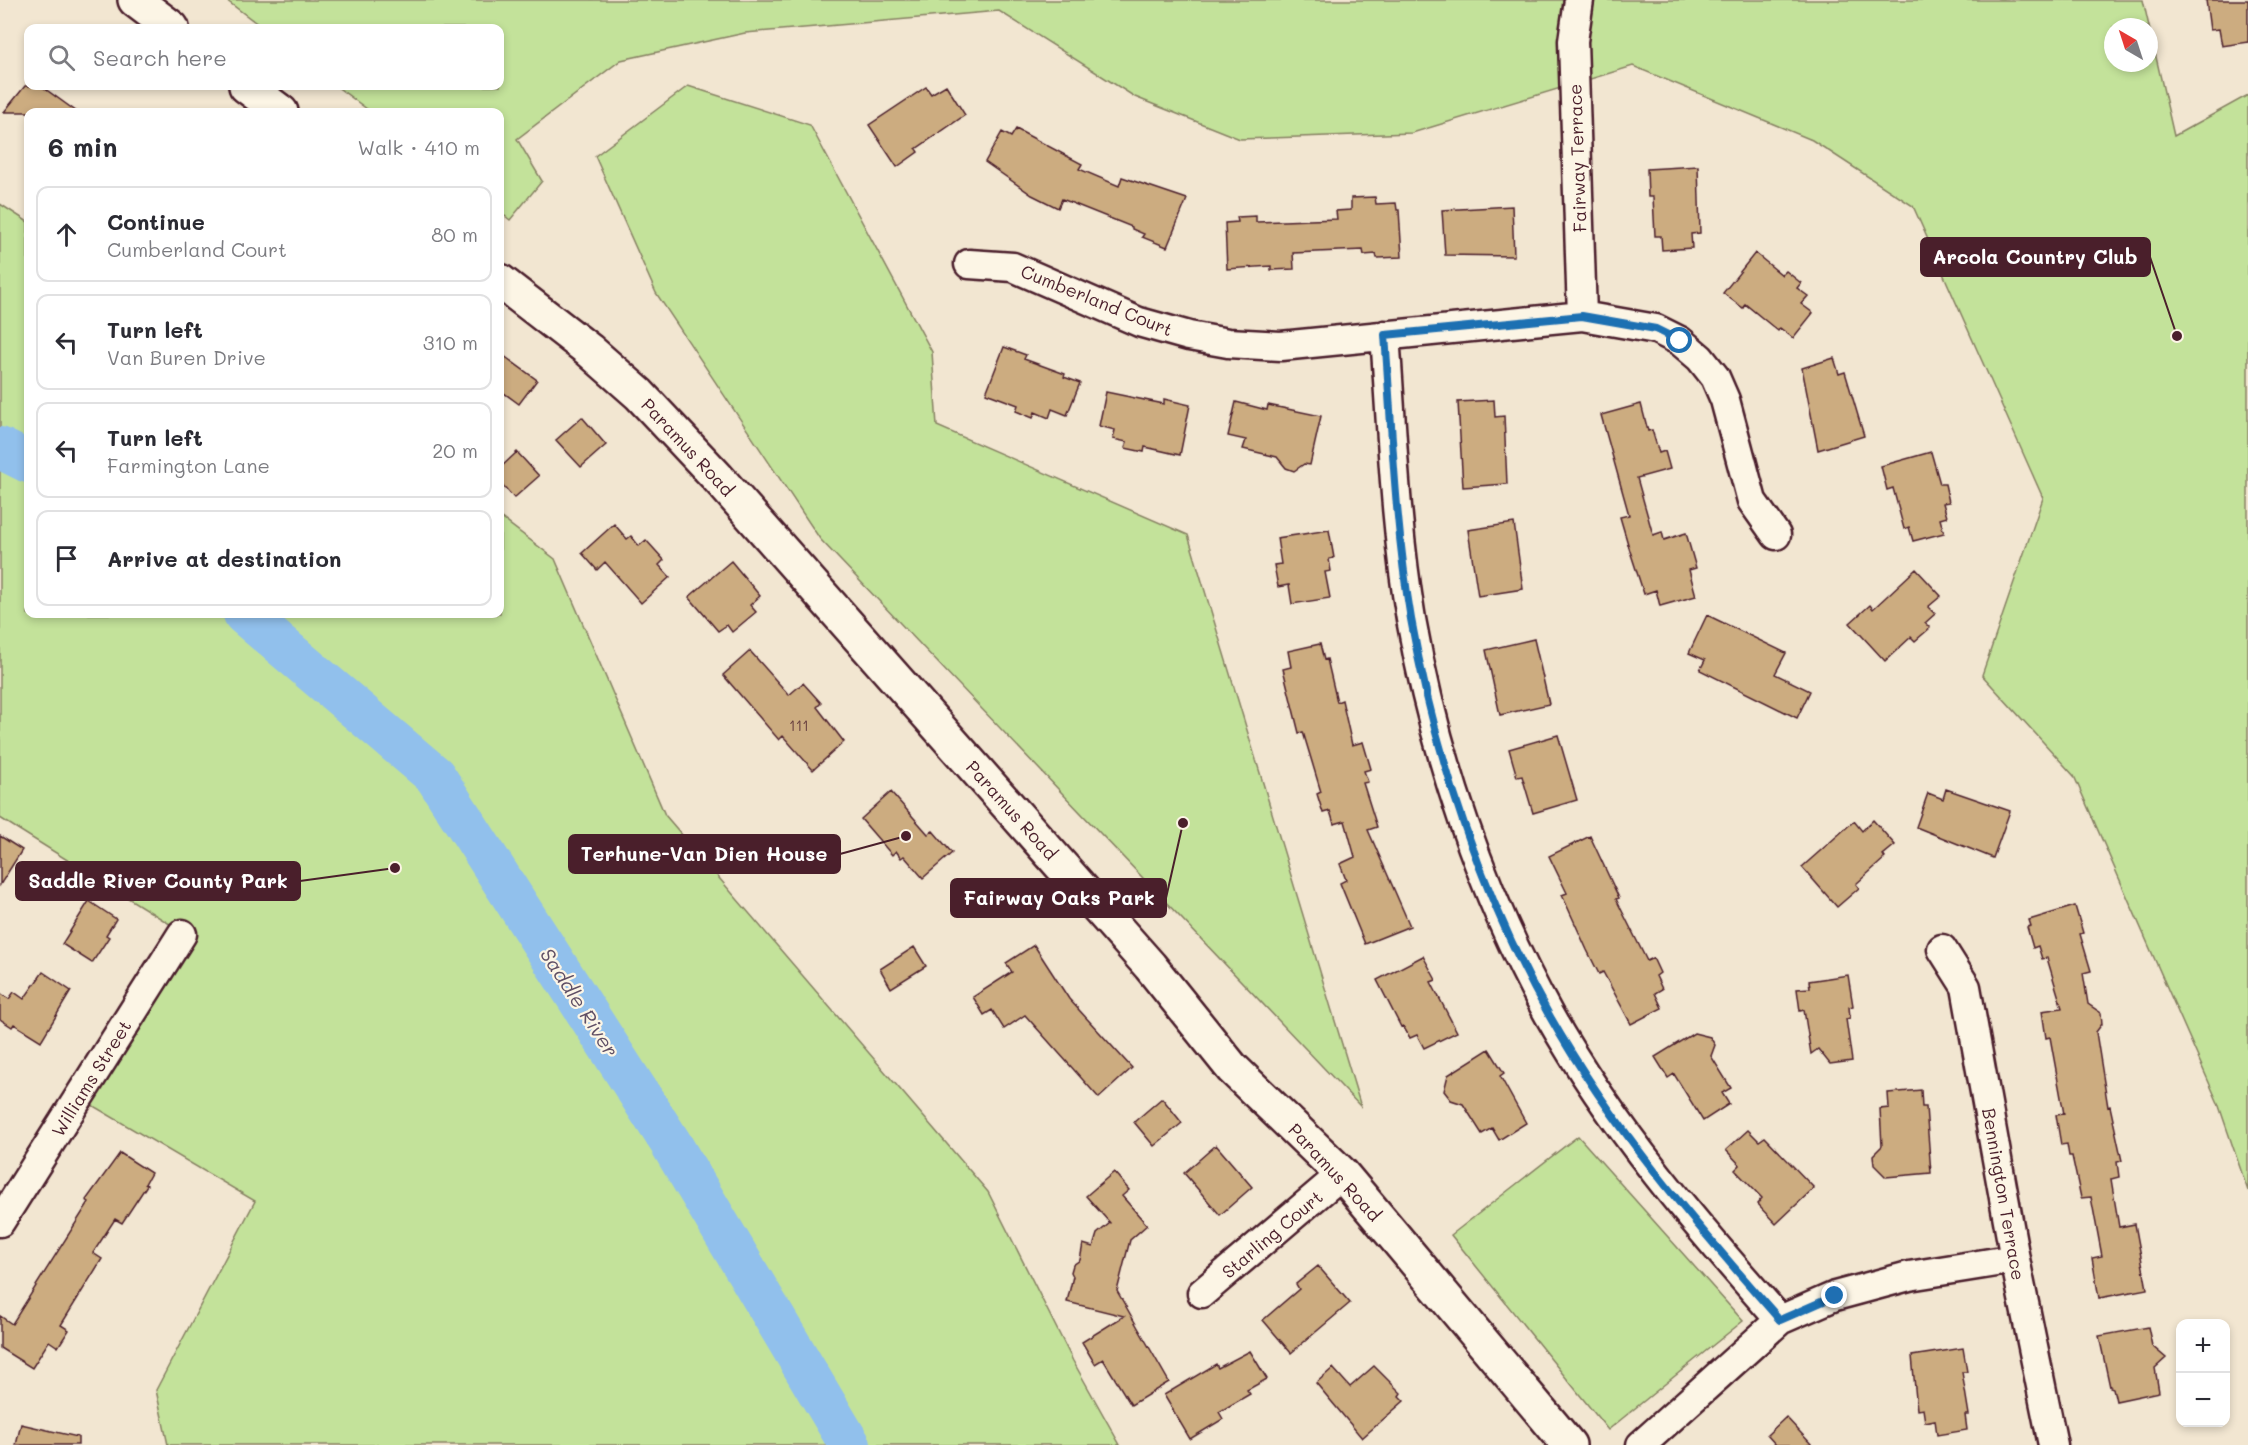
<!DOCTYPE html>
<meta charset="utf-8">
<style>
:root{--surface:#fff;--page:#f7f7f7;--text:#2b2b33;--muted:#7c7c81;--line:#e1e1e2}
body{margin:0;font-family:Mali,sans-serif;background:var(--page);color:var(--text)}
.controls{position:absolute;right:18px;bottom:18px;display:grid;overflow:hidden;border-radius:12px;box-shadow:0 3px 9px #0003}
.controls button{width:54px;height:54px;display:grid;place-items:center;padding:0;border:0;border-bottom:2px solid var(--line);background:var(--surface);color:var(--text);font:30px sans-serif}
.compass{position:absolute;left:2104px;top:18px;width:54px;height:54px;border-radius:50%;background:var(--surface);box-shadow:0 3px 9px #0003;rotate:321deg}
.stop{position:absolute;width:18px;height:18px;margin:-14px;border:4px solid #1f6fb2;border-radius:50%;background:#fff}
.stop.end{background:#1f6fb2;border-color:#fff;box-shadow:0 2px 6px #0008}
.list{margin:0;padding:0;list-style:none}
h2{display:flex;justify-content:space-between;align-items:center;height:78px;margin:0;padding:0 24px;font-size:26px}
h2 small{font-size:20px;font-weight:400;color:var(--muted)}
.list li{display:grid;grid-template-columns:39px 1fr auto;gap:18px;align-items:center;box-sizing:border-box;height:96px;margin:0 12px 12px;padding:0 12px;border:2px solid var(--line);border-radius:12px}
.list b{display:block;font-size:22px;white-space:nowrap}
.list p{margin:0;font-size:20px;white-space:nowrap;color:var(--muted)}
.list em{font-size:20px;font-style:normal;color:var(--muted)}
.icon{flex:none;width:33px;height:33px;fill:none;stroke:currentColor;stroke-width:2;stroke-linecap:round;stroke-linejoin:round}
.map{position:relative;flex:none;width:2248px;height:1445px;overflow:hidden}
.search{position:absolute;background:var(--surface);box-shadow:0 3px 9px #0003;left:24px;top:24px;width:480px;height:66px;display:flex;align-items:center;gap:15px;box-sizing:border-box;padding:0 21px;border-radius:12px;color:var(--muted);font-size:22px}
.panel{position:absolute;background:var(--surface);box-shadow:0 3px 9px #0003;left:24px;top:108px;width:480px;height:510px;border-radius:12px}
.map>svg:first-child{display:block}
.green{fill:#c3e29a;stroke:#868062;stroke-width:1.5;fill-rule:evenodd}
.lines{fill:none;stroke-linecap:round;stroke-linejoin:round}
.river{stroke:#91c0ec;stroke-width:42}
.building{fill:#ccac80;stroke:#4a1f2b;stroke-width:1.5}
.minor-casing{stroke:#4a1f2b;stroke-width:33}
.major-casing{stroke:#4a1f2b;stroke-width:38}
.minor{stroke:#fcf5e5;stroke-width:28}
.major{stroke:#fcf5e5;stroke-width:33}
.route{stroke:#1f6fb2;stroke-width:8}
.labels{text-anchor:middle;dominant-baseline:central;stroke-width:4.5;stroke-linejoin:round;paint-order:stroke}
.number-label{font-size:15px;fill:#6a4240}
.street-label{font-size:18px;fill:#4a1f2b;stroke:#fcf5e5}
.water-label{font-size:20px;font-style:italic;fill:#5f4f65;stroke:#fcf5e5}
.leader{fill:none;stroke:#4a1f2b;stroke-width:2}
.callout-dot{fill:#4a1f2b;stroke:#fcf5e5;stroke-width:2}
.callout{fill:#4a1f2b;stroke:#4a1f2b;stroke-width:2}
.callout-label{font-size:20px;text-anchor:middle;font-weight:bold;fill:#fff}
</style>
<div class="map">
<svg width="2248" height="1445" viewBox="0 0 2248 1445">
<rect width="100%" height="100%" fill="#f2e6d1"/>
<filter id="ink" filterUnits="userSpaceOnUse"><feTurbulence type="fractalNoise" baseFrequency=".0167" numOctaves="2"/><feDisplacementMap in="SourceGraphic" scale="12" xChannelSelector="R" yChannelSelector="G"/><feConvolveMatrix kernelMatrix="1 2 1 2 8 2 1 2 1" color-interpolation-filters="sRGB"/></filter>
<g filter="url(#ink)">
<path class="green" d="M 226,0 L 2143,0 L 2174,136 L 2248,95 L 2248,1191 L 2218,1103 L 2074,776 L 1982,675 L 2043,498 L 1913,206 L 1812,140 L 1633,66 L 1412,133 L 1240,139 L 1135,97 L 999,11 L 745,33 L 621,60 L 517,139 L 542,181 L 510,220 L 500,212 L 500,112 L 371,112 L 336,86 L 500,86 L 500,28 L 263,28 ZM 2113,27 L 2149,27 L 2149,63 L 2113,63 Z
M 688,86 L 810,125 L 932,352 L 937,426 L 1188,535 L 1361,1107 L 820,539 L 656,293 L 595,156 Z
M 0,204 L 28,222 L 28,614 L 500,614 L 500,517 L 555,559 L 665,815 L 988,1192 L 1073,1361 L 1120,1445 L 168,1445 L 156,1390 L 255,1201 L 78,1097 L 181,931 L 0,818 Z
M 1578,1136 L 1743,1321 L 1608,1430 L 1451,1235 Z"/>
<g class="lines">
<path class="river" d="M 0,448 L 28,462
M 244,614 L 435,776 L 670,1142 L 850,1445"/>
</g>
<path class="building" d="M 2206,0 L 2248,0 L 2248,42 L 2222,46 L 2219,29 L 2210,30 Z
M 946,85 L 965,115 L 916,149 L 918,152 L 897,167 L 869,125 L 926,87 L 931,94 Z
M 25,86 L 41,86 L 77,112 L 4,112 Z
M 1016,129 L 1082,164 L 1079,169 L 1119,186 L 1122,177 L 1187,199 L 1167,247 L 1142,237 L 1144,234 L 1132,229 L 1132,227 L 1062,199 L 1058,208 L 1032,195 L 985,162 L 1002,132 L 1011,137 Z
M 1698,166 L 1700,233 L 1691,234 L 1692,248 L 1662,250 L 1661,236 L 1655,236 L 1653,197 L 1648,197 L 1647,169 Z
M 1375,197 L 1376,204 L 1396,203 L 1397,210 L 1399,210 L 1402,257 L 1377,258 L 1376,254 L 1364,255 L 1363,250 L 1293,253 L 1294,269 L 1271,270 L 1271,266 L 1227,269 L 1225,223 L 1238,222 L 1237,217 L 1256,216 L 1256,222 L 1337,219 L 1336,211 L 1351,210 L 1351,198 Z
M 1512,206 L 1514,256 L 1445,255 L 1442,210 Z
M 1755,253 L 1782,275 L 1786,271 L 1801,283 L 1797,288 L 1808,296 L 1801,304 L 1813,313 L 1793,338 L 1780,328 L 1778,331 L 1745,304 L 1743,308 L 1723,293 Z
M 1004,347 L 1026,355 L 1024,359 L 1065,374 L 1064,377 L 1080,383 L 1067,415 L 1052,409 L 1049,418 L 1035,412 L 1033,418 L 1016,411 L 1018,405 L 986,393 Z
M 500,353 L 537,380 L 519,404 L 500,390 Z
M 1834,358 L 1839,374 L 1845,372 L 1864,436 L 1818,450 L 1802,368 Z
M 1106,392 L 1164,404 L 1164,399 L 1190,405 L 1180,455 L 1145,447 L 1144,452 L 1125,448 L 1127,442 L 1113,439 L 1115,430 L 1099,426 Z
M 1494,400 L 1495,417 L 1504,416 L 1507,484 L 1463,487 L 1458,402 Z
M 1236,402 L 1267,410 L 1268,405 L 1321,416 L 1310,465 L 1304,464 L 1294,471 L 1286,468 L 1277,457 L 1243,449 L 1246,440 L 1228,436 Z
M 1641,404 L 1648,431 L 1652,430 L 1659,453 L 1665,451 L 1670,469 L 1637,478 L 1653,535 L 1662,532 L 1664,540 L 1686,533 L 1696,568 L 1689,570 L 1696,596 L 1660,606 L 1656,590 L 1644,594 L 1630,551 L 1620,517 L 1629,515 L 1601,415 Z
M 582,417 L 606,445 L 581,467 L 556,440 Z
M 517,452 L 539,476 L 514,498 L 500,482 L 500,468 Z
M 1931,452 L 1940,484 L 1945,484 L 1949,502 L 1943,503 L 1947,517 L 1940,519 L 1944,533 L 1913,541 L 1909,527 L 1904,529 L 1893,488 L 1887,490 L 1881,466 Z
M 1514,523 L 1523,589 L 1478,596 L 1468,530 Z
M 614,524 L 627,539 L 631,536 L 639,546 L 646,540 L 664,560 L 659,565 L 670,577 L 641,603 L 605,562 L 597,570 L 582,553 Z
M 1329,530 L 1334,558 L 1329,559 L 1331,571 L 1325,572 L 1330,598 L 1292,604 L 1289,585 L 1278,587 L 1274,565 L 1281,564 L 1277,538 Z
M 731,561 L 760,596 L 750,605 L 756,612 L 732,632 L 727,625 L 718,631 L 689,597 Z
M 1916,569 L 1941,596 L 1928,607 L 1935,614 L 1925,623 L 1930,628 L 1915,641 L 1911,637 L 1885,661 L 1850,623 L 1870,605 L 1873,609 Z
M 1707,615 L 1786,653 L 1775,674 L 1810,691 L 1797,718 L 1700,670 L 1705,660 L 1689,653 Z
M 1534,639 L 1549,704 L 1500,715 L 1486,650 Z
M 1320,644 L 1324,660 L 1327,659 L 1337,702 L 1342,700 L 1352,745 L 1363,742 L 1371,769 L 1364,771 L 1368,782 L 1363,783 L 1377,827 L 1368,830 L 1410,926 L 1365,944 L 1340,883 L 1346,880 L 1340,864 L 1355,857 L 1345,821 L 1334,824 L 1330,811 L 1323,813 L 1317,794 L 1321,792 L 1303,732 L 1299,733 L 1283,669 L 1291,667 L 1288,651 Z
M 750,651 L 789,695 L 803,683 L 821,703 L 817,707 L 844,742 L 813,770 L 783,736 L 779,740 L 723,675 Z
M 1558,735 L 1577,800 L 1533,813 L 1522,776 L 1517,777 L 1509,749 Z
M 1946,789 L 2010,811 L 1993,858 L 1916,827 L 1928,793 L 1943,799 Z
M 891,792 L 928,834 L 933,831 L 952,853 L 923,878 L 904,856 L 901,858 L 896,851 L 892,855 L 861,819 Z
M 1873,820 L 1895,845 L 1883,855 L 1885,858 L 1856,884 L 1859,888 L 1837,907 L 1802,867 L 1854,821 L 1862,831 Z
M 0,836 L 22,850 L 0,885 Z
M 1590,836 L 1619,898 L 1616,899 L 1647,961 L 1653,958 L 1660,973 L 1656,976 L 1662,989 L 1655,993 L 1662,1008 L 1631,1024 L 1603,972 L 1599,974 L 1587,950 L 1562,895 L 1567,893 L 1549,856 Z
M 89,901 L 116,919 L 106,935 L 109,937 L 92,963 L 62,944 Z
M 2075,906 L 2083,933 L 2080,934 L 2091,971 L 2083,973 L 2088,1004 L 2101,1013 L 2102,1024 L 2096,1032 L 2108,1107 L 2110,1106 L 2122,1161 L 2117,1162 L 2119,1177 L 2111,1179 L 2119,1227 L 2135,1224 L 2147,1289 L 2099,1298 L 2092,1258 L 2102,1256 L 2091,1197 L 2081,1198 L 2072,1156 L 2069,1156 L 2067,1144 L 2061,1145 L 2056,1115 L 2064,1114 L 2050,1037 L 2046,1038 L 2042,1011 L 2062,1008 L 2047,958 L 2042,959 L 2038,946 L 2033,948 L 2027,927 L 2031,926 L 2029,920 Z
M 1034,945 L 1069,999 L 1132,1068 L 1099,1098 L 1025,1015 L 1004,1029 L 992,1010 L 984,1015 L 973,997 L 1012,972 L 1006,963 Z
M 914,947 L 926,966 L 891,988 L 880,969 Z
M 1423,956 L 1436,980 L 1431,982 L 1457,1032 L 1424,1048 L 1417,1035 L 1410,1038 L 1403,1026 L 1401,1027 L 1377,980 Z
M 43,972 L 71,991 L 41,1041 L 14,1024 L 12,1027 L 0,1019 L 0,993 L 9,999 L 14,992 L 24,999 Z
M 1848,975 L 1853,1006 L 1849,1007 L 1850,1018 L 1846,1019 L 1852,1061 L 1830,1064 L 1818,1049 L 1811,1054 L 1804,1010 L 1800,1011 L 1797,989 L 1810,988 L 1809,981 Z
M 1694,1033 L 1710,1037 L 1715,1045 L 1711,1056 L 1731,1088 L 1722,1093 L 1729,1104 L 1703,1121 L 1674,1074 L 1668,1078 L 1655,1057 Z
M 1489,1049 L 1504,1073 L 1500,1076 L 1526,1123 L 1499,1140 L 1492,1128 L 1482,1134 L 1463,1104 L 1451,1100 L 1444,1091 L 1448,1075 Z
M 1921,1090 L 1922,1107 L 1926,1107 L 1931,1173 L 1886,1177 L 1874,1165 L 1873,1155 L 1882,1146 L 1880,1109 L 1889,1108 L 1888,1093 Z
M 1162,1098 L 1182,1123 L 1154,1146 L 1134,1122 Z
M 1748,1130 L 1759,1141 L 1765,1137 L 1814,1188 L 1776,1224 L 1757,1204 L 1762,1198 L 1735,1170 L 1740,1165 L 1726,1150 Z
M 1216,1145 L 1252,1187 L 1220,1215 L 1184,1173 Z
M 120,1153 L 151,1173 L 145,1184 L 147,1185 L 122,1223 L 115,1219 L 93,1253 L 102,1259 L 61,1325 L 69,1330 L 58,1347 L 49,1341 L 32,1368 L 0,1348 L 0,1316 L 12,1324 L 89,1202 L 86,1200 Z
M 1114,1172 L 1129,1190 L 1122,1196 L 1147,1225 L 1130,1240 L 1117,1291 L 1169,1382 L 1131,1405 L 1103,1359 L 1095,1364 L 1082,1342 L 1124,1316 L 1067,1302 L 1073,1276 L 1071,1272 L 1073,1265 L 1080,1260 L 1083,1244 L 1093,1247 L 1097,1234 L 1110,1223 L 1086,1196 Z
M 1318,1266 L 1350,1303 L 1291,1353 L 1263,1320 L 1299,1289 L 1296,1284 Z
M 2148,1327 L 2152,1346 L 2166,1358 L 2155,1368 L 2159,1392 L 2116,1401 L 2113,1388 L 2110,1387 L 2099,1336 Z
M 1963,1348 L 1967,1372 L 1962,1372 L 1969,1415 L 1965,1415 L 1967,1430 L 1937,1435 L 1935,1420 L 1925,1422 L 1923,1409 L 1917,1410 L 1912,1356 Z
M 1250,1351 L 1267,1379 L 1247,1390 L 1250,1394 L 1219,1412 L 1223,1419 L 1190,1439 L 1164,1395 L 1216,1364 L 1218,1368 Z
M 1374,1366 L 1401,1393 L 1399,1396 L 1404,1401 L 1362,1438 L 1316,1383 L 1333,1368 L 1350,1387 Z
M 1786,1417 L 1812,1445 L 1776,1445 L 1767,1435 Z
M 21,1424 L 78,1437 L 78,1445 L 16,1445 Z"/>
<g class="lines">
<g class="minor-casing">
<path id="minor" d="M 1579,0 L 1573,41 L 1582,316
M 969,264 L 1013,267 L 1139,322 L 1189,336 L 1228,343 L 1281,346 L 1582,316 L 1656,329 L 1680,341 L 1700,358 L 1715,377 L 1725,400 L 1752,501 L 1776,535
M 1385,335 C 1392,430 1395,525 1411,619 C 1435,755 1482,894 1549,1015 C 1612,1127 1696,1225 1780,1320
M 1942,949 L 1966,987 L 2015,1259 L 2053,1445
M 0,1222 L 182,934
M 1202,1293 L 1342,1174
M 1641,1445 L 1780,1320 L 1835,1296 L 1909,1276 L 2015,1259"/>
</g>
<g class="major-casing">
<path id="major" d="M 135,0 L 172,28
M 246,86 L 281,112
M 500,281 L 589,350 L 639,394 L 718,478 L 1150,966 L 1232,1068 L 1342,1174 L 1569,1445"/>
</g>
<use href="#minor" class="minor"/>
<use href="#major" class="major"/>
</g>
</g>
<g class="lines" filter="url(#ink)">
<path class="route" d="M 1680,341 L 1656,329 L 1582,316 L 1385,335 C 1392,430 1395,525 1411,619 C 1435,755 1481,894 1549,1015 C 1612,1127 1696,1225 1780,1320 L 1835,1296"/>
</g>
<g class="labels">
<g class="number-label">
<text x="799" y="725">111</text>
</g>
<g class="street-label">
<text transform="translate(1577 158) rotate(-92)">Fairway Terrace</text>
<text transform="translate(1097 300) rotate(22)">Cumberland Court</text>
<text transform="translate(688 447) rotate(47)">Paramus Road</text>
<text transform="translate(1012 810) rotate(48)">Paramus Road</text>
<text transform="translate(91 1078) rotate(-58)">Williams Street</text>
<text transform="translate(1335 1172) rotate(47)">Paramus Road</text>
<text transform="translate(2004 1194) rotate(80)">Bennington Terrace</text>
<text transform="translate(1272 1234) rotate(-40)">Starling Court</text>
</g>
<g class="water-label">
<text transform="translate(580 1002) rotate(57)">Saddle River</text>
</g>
</g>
<path class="leader" d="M2177 336L2150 257M906 836L840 854M395 868L300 881M1183 823L1166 898"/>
<g class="callout-dot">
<circle cx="2177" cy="336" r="6"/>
<circle cx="906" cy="836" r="6"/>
<circle cx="395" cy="868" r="6"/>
<circle cx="1183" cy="823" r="6"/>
</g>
<g class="callout">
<rect x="1921" y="238" width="229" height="38" rx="6"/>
<rect x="569" y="835" width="271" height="38" rx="6"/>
<rect x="16" y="862" width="284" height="38" rx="6"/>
<rect x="951" y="879" width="215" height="38" rx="6"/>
</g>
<g class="callout-label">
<text x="2035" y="264">Arcola Country Club</text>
<text x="704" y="861">Terhune-Van Dien House</text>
<text x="158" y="888">Saddle River County Park</text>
<text x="1059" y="905">Fairway Oaks Park</text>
</g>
</svg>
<div class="controls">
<button>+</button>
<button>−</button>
</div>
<svg class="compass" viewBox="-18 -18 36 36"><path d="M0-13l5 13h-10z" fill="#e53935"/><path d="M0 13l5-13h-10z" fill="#7c7c81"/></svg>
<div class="stop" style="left:1680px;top:341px"></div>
<div class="stop end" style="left:1835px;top:1296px"></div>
<div class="search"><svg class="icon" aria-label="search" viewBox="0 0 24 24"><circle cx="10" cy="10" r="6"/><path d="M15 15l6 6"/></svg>Search here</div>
<section class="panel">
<h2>6 min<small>Walk · 410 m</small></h2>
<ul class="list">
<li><svg class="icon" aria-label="ahead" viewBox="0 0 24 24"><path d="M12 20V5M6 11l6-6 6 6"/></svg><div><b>Continue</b><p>Cumberland Court</p></div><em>80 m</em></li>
<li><svg class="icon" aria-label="left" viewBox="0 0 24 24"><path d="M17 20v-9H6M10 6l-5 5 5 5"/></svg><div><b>Turn left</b><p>Van Buren Drive</p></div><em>310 m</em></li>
<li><svg class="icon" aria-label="left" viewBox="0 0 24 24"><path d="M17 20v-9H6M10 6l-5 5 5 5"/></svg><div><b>Turn left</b><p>Farmington Lane</p></div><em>20 m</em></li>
<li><svg class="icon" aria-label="arrive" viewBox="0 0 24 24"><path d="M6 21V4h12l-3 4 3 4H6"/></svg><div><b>Arrive at destination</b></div></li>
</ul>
</section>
</div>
